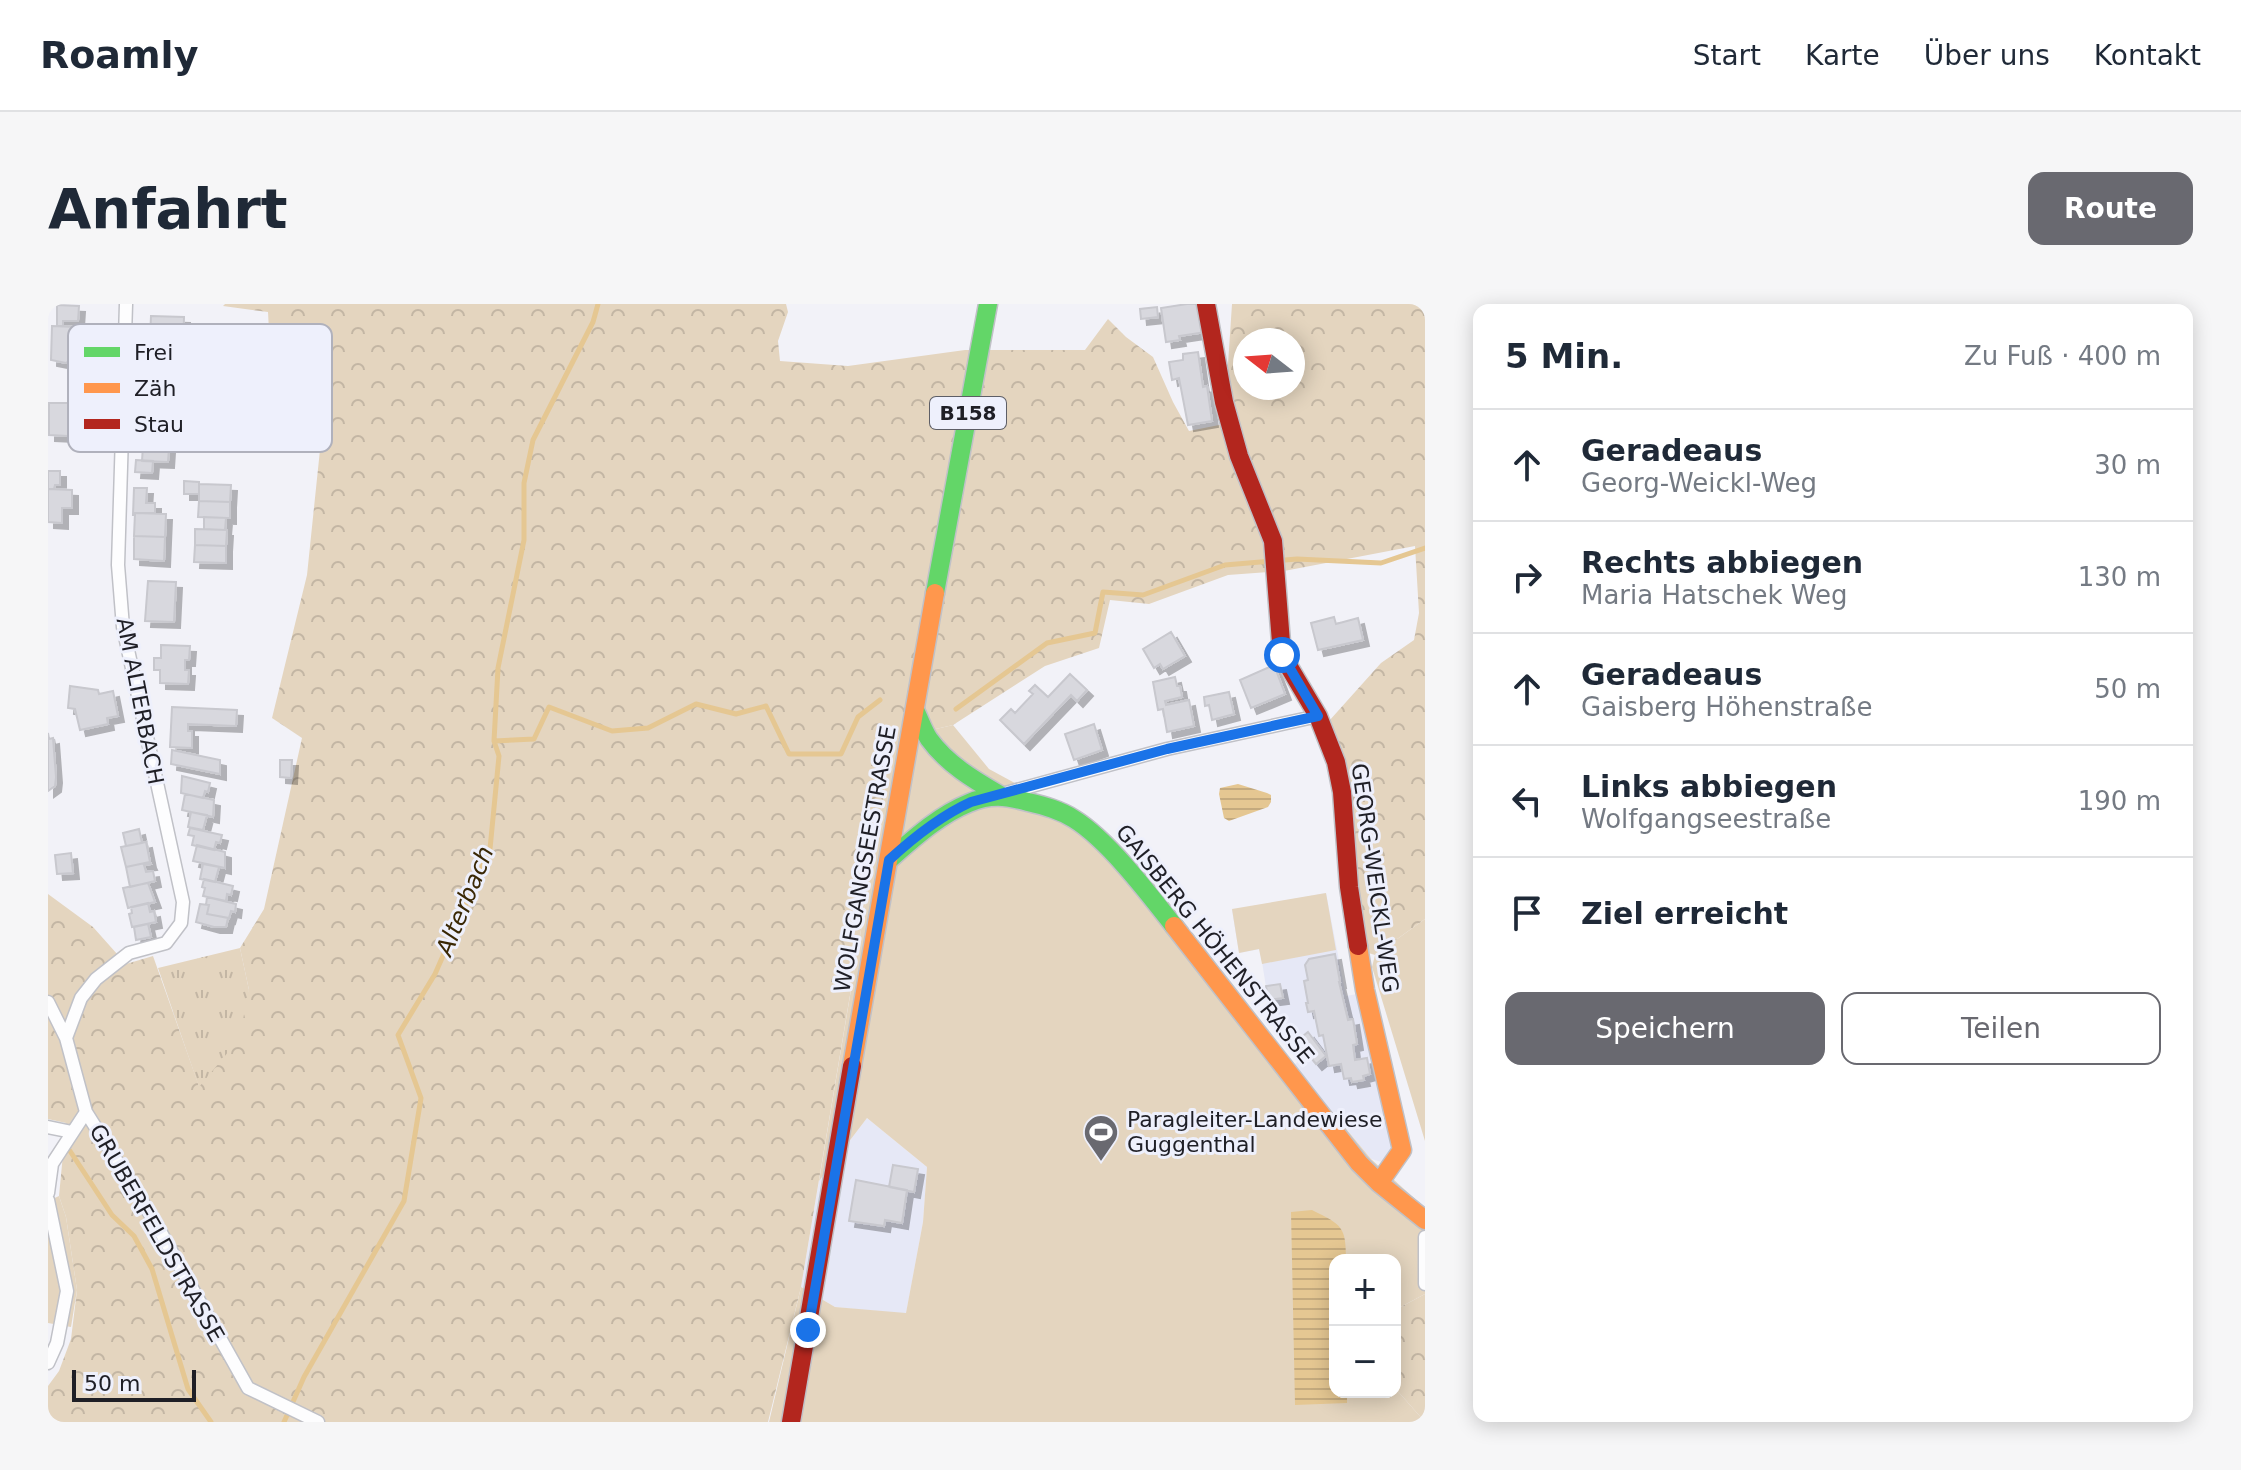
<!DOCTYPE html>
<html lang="de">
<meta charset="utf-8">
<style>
:root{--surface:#fff;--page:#f6f6f7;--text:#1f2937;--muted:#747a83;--line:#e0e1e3;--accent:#696970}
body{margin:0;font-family:"DejaVu Sans",sans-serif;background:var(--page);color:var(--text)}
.controls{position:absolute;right:24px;bottom:24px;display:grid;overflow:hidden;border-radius:16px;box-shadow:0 4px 20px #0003}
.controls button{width:72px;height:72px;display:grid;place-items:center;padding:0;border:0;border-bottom:2px solid var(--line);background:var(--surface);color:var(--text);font:40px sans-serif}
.compass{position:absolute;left:1185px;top:24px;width:72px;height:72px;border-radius:50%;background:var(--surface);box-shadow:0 4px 20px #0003;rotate:287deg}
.scale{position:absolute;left:24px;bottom:20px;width:124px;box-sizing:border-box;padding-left:8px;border:4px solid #1f1f26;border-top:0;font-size:22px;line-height:28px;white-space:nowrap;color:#1f1f26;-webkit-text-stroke:6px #eef0fc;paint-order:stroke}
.stop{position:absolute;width:24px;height:24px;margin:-18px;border:6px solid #1a73e8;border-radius:50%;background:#fff}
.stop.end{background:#1a73e8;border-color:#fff;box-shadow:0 2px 8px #0008}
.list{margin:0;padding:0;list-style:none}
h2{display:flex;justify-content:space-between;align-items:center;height:104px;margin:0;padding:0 32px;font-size:34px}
h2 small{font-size:26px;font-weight:400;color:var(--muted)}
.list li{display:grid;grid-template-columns:52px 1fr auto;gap:24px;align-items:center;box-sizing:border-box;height:112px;padding:0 32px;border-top:2px solid var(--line)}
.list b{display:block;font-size:30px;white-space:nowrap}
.list p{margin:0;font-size:26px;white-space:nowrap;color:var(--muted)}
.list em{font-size:26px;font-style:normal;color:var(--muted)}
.actions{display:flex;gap:16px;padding:24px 32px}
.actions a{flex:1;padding:18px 0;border:2px solid var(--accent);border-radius:16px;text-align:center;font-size:28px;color:var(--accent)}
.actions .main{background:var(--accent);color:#fff}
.icon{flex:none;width:44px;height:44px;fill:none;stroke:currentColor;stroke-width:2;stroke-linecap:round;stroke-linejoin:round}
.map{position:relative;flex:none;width:1377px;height:1118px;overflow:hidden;border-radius:16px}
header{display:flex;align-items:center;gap:48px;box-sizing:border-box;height:112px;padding:0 40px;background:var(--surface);border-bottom:2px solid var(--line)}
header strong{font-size:38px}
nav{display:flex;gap:44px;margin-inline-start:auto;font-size:28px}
.intro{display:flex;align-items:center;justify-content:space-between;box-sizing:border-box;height:192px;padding:0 48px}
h1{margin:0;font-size:56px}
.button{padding:20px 36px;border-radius:16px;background:var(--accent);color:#fff;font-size:28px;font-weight:700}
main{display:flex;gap:48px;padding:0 48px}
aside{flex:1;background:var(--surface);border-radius:16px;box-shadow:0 4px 20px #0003}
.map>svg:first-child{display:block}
.built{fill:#e6e8f6}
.grass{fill:#e4d5bf}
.forest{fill:url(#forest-crowns);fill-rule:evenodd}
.park{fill:url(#park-tufts)}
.water{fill:url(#water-rules)}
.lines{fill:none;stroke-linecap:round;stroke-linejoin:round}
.stream{stroke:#e5c792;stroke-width:5}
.building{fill:#d8d8de;stroke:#c8c8ce;stroke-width:2;filter:url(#shadow)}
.street-casing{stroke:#c0c1c7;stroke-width:15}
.fast-casing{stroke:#c0c1c7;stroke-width:21}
.slow-casing{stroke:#c0c1c7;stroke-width:21}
.jam-casing{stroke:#c0c1c7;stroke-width:21}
.street{stroke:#fdfdfe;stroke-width:12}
.fast{stroke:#63d668;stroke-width:18}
.slow{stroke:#ff974d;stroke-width:18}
.jam{stroke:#b3261e;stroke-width:18}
.route{stroke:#1a73e8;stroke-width:10}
.labels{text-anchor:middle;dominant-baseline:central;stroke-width:6;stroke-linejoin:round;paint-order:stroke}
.shield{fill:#eef0fc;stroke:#5d5e66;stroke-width:2}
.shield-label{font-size:20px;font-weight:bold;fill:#1f1f26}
.street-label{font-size:22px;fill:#1f1f26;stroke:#eef0fc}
.poi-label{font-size:22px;fill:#1f1f26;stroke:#eef0fc;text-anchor:start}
.water-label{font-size:24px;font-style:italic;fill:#3a2805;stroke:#eef0fc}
.key{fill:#eef0fc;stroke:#b0b1bc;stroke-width:2}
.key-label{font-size:22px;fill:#1f1f26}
</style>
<header>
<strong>Roamly</strong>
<nav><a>Start</a><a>Karte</a><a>Über uns</a><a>Kontakt</a></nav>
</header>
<div class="intro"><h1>Anfahrt</h1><a class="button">Route</a></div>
<main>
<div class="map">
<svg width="1377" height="1118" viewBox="0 0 1377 1118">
<defs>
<pattern id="forest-crowns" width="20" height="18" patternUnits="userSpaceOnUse" patternTransform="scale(2)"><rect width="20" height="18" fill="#e4d5bf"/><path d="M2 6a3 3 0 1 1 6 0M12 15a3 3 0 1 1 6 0" fill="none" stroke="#c3b6a4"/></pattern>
<pattern id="park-tufts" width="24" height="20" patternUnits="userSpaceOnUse" patternTransform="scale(2)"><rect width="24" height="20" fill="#e4d5bf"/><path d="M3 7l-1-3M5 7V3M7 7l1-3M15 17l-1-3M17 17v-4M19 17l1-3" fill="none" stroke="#c3b6a4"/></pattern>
<pattern id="water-rules" width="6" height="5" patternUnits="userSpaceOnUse" patternTransform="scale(2)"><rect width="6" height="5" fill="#e5c792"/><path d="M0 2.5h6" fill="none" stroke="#c4aa7e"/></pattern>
<filter id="shadow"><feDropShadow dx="6" dy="6" stdDeviation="0" flood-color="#0004"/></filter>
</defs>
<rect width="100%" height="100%" fill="#f2f2f8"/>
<path class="built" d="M 1278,589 L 1298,692 L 1309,690 L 1341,828 L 1343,844 L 1341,853 L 1334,858 L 1323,855 L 1246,761 L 1259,749 L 1225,704 L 1229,701 L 1224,696 L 1220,696 L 1212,645 L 1191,649 L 1184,606 Z
M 819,814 L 879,863 L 875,918 L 858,1010 L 787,1003 L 753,983 L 771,877 Z"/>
<path class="grass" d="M 905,421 L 941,465 L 1050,524 L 1323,855 L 1377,904 L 1377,990 L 1347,1006 L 1347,956 L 1287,956 L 1287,1088 L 1347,1088 L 1347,1084 L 1377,1118 L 721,1118 L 753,983 L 787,1003 L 858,1009 L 875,918 L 879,863 L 819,814 L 771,877 L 845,435 Z
M 1278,589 L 1288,646 L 1214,660 L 1211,645 L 1191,649 L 1184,605 Z
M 1377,615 L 1377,837 L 1324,663 L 1327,651 Z
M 11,892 L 18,913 L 29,986 L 23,1023 L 0,1019 L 0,897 Z"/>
<path class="forest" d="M 177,0 L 738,0 L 740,8 L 730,37 L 732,57 L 800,62 L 917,46 L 1037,46 L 1060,15 L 1078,33 L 1105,53 L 1125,98 L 1141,127 L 1176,120 L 1184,0 L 1377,0 L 1377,615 L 1327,651 L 1308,645 L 1281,417 L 1333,359 L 1366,336 L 1371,309 L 1367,242 L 1236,267 L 1180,271 L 1101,300 L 1062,296 L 1051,344 L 997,362 L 905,421 L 845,435 L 753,983 L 720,1118 L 0,1118 L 0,1082 L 11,1067 L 23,1035 L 29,986 L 18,913 L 11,892 L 18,819 L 0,815 L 0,590 L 45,623 L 78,660 L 105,652 L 151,782 L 201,686 L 192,644 L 216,605 L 254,434 L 224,414 L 259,271 L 278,88 L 224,85 L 220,8 L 175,2 ZM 1197,36 L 1245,36 L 1245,84 L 1197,84 Z
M 1377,990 L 1377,1118 L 1347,1084 L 1347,1006 Z"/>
<path class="park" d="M 192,644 L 201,686 L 191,735 L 151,783 L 110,664 Z"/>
<path class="water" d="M 1190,480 L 1219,489 L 1223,491 L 1223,498 L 1220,503 L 1181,517 L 1176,514 L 1171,490 L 1172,484 Z
M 1264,906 C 1294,921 1298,922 1298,956 L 1287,956 L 1287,1088 L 1299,1088 L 1299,1099 L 1247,1101 L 1243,908 Z"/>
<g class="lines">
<path class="stream" d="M 908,405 L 999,339 L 1047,329 L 1055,288 L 1095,291 L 1177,261 L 1249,255 L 1333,259 L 1377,244
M 446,437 L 486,435 L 501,403 L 564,427 L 600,424 L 648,400 L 688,410 L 718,402 L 741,450 L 793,450 L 810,413 L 832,396
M 22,847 L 64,911 L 86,932 L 104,965 L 140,1085 L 163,1118
M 236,1118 L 256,1073 L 356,897 L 373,794 L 350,731 L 387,670 L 442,545 L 451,452 L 446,437 L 450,364 L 476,236 L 476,179 L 485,136 L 545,18 L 550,0"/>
</g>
<path class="building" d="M 1139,0 L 1154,0 L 1158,28 L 1131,32 L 1132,36 L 1118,38 L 1113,4 Z
M 9,1 L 31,2 L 30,17 L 15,17 L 15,22 L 9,22 Z
M 1109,3 L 1110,13 L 1093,15 L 1092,5 Z
M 103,12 L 136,13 L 134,72 L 98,71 L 99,35 L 102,35 Z
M 4,22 L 27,23 L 27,33 L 31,36 L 31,43 L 22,46 L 22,56 L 18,59 L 3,56 Z
M 1150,48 L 1155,83 L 1159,82 L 1164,117 L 1140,121 L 1131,74 L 1124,76 L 1121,58 L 1135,56 L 1135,50 Z
M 1,99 L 21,99 L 20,132 L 1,131 Z
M 95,142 L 121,143 L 120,158 L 94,157 Z
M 88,156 L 105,157 L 104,169 L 87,168 Z
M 0,167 L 12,167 L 12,181 L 7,181 L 6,185 L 0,185 Z
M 136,177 L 151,178 L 151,190 L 136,190 Z
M 151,180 L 183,181 L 182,198 L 151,197 Z
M 86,184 L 99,184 L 98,199 L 107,199 L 107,209 L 87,209 L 87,211 L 85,211 Z
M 0,185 L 24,186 L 24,204 L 14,204 L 14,219 L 0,218 Z
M 151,197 L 182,198 L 182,214 L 150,213 Z
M 87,209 L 118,210 L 117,233 L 86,232 Z
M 156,213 L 178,214 L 177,226 L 156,225 Z
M 147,225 L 179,226 L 178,242 L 147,241 Z
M 86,232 L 117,233 L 116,257 L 86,255 Z
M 147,241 L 178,242 L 178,259 L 146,258 Z
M 100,277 L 128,278 L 126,318 L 97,317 Z
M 1286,313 L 1288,320 L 1310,314 L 1315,336 L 1270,346 L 1263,319 Z
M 1123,328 L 1137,352 L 1115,365 L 1112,360 L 1106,364 L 1095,345 Z
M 113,341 L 142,342 L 141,356 L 137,356 L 137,366 L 141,366 L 140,380 L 112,379 L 112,366 L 106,366 L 106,354 L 113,354 Z
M 1226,361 L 1237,390 L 1203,404 L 1192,376 Z
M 1022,370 L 1039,386 L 1029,397 L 1023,391 L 976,440 L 952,416 L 963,405 L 967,409 L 985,390 L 981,387 L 987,381 L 1000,393 Z
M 1127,373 L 1129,382 L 1132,382 L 1134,393 L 1117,397 L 1118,401 L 1141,396 L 1146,422 L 1119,428 L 1115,405 L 1110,406 L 1105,378 Z
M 22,382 L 50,386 L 51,390 L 65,387 L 70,412 L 59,414 L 60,420 L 32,426 L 27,405 L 20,404 Z
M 1181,388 L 1186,410 L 1164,416 L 1161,401 L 1157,402 L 1156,393 Z
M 124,403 L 189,406 L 188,422 L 140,420 L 140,427 L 144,427 L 144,444 L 122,443 Z
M 1046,420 L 1054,446 L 1026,456 L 1017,430 Z
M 0,429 L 1,435 L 5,434 L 8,473 L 7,482 L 0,487 Z
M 124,446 L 172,456 L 172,470 L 123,460 Z
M 232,456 L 244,456 L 243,474 L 232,473 Z
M 134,472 L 162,479 L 160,488 L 157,487 L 155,494 L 133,489 Z
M 137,490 L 166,496 L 165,513 L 134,506 Z
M 143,508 L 159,511 L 155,526 L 140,523 Z
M 142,524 L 174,531 L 172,539 L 168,538 L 166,546 L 144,541 L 146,532 L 140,531 Z
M 91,525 L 94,539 L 78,542 L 75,529 Z
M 98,538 L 102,558 L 78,563 L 73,543 Z
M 149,541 L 177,548 L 177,564 L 145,557 Z
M 23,549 L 25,569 L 9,570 L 7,551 Z
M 102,558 L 103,560 L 96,561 L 98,568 L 105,567 L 107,577 L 82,583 L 78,563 Z
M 155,560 L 171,563 L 167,578 L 152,575 Z
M 156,575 L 185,582 L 183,591 L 179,590 L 178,597 L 155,592 L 157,584 L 154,583 Z
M 100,579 L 107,598 L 80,604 L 75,584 Z
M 159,593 L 188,600 L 187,608 L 183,607 L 181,614 L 159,610 L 161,601 L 158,601 Z
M 100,599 L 102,608 L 106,607 L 108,618 L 84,623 L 81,610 L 84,609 L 83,603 Z
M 152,600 L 161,601 L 159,610 L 180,614 L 178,623 L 166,623 L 148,618 Z
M 100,620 L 103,633 L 88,636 L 86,623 Z
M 1287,650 L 1292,678 L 1291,678 L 1300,716 L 1305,715 L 1309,740 L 1305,741 L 1307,756 L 1319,754 L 1322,770 L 1315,772 L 1316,776 L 1304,778 L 1303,774 L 1296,775 L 1293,760 L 1281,762 L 1275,731 L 1271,732 L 1266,707 L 1260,708 L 1258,699 L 1260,699 L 1256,677 L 1260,676 L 1257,661 L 1261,655 Z
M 1232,680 L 1235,694 L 1220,696 L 1218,682 Z
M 1260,728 L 1278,752 L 1268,760 L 1249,737 Z
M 845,861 L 870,865 L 866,888 L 841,883 Z
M 808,876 L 859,886 L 854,919 L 837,916 L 836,922 L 801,917 Z"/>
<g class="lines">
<g class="street-casing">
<path id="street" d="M 954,490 L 1119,445 L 1270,412
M 0,698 L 18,734 L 38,808 L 107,918 L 200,1084 L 270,1118
M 18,734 L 33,694 L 48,675 L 81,649 L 118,639 L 133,619 L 135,598 L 75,323 L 70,261 L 78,0
M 0,823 L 24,828
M 0,889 L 4,860 L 38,808
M 0,896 L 19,987 L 9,1039 L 0,1059
M 1377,933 L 1377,980"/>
</g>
<g class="fast-casing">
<path id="fast" d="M 887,289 L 940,0
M 867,406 C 872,416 875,426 881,435 C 899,460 926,476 952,491
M 841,556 C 865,535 891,511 921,499 C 943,490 957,492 980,498 C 997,502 1012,506 1026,515 C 1060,536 1101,590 1126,622"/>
</g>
<g class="slow-casing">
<path id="slow" d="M 1126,622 L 1311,859 L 1331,879 L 1377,916
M 1310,642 L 1317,686 L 1354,846 L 1331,879
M 804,762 L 887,289"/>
</g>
<g class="jam-casing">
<path id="jam" d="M 1158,0 L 1176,98 L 1191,152 L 1225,237 L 1234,351 L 1270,412 L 1288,458 L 1294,488 L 1301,583 L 1310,642
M 743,1118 L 804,762"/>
</g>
<use href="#street" class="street"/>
<use href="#fast" class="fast"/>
<use href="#slow" class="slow"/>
<use href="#jam" class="jam"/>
</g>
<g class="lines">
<path class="route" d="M 760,1026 L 841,556 C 866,533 892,512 923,498 L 1119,445 L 1270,412 L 1234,351"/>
</g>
<defs>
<g id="stadium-pin" transform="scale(1.8)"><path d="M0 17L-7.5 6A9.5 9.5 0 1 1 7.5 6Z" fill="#696970" stroke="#eef0fc"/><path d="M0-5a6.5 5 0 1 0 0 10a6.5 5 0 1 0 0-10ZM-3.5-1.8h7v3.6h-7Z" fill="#fff"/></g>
</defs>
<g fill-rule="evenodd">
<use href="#stadium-pin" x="1053" y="828"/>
</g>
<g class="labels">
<rect class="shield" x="882" y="93" width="76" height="32" rx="6"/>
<g class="shield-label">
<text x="920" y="109">B158</text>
</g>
<g class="street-label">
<text transform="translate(92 397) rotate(79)">AM ALTERBACH</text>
<text transform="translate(817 555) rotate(-80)">WOLFGANGSEESTRASSE</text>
<text transform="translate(1327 574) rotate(82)">GEORG-WEICKL-WEG</text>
<text transform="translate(1167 640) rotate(51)">GAISBERG HÖHENSTRASSE</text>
<text transform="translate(109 929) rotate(60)">GRUBERFELDSTRASSE</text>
</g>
<g class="poi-label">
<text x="1079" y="815">Paragleiter-Landewiese<tspan x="1079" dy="25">Guggenthal</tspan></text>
</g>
<g class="water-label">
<text transform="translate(417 597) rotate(-68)">Alterbach</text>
</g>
</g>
<rect x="20" y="20" width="264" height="128" rx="12" class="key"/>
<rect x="36" y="43" width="36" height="10" fill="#63d668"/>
<rect x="36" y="79" width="36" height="10" fill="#ff974d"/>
<rect x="36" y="115" width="36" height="10" fill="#b3261e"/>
<g class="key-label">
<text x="86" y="56">Frei</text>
<text x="86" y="92">Zäh</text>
<text x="86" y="128">Stau</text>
</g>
</svg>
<div class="controls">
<button>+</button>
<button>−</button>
</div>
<svg class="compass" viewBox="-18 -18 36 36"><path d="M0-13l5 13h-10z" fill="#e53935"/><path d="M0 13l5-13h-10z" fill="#747a83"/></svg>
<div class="scale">50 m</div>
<div class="stop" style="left:1234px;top:351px"></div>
<div class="stop end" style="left:760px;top:1026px"></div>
</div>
<aside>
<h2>5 Min.<small>Zu Fuß · 400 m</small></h2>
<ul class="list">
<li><svg class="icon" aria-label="ahead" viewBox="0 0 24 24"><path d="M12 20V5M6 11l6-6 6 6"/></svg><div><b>Geradeaus</b><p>Georg-Weickl-Weg</p></div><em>30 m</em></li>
<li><svg class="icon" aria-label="right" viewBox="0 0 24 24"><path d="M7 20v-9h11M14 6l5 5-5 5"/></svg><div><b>Rechts abbiegen</b><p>Maria Hatschek Weg</p></div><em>130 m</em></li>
<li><svg class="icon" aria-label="ahead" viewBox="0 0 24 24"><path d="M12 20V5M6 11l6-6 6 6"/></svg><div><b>Geradeaus</b><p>Gaisberg Höhenstraße</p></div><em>50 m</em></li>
<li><svg class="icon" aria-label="left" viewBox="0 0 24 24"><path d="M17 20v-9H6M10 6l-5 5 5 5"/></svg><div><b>Links abbiegen</b><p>Wolfgangseestraße</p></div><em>190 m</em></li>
<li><svg class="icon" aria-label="arrive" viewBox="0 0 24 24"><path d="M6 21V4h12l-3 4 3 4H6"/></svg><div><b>Ziel erreicht</b></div></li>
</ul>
<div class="actions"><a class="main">Speichern</a><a>Teilen</a></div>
</aside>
</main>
